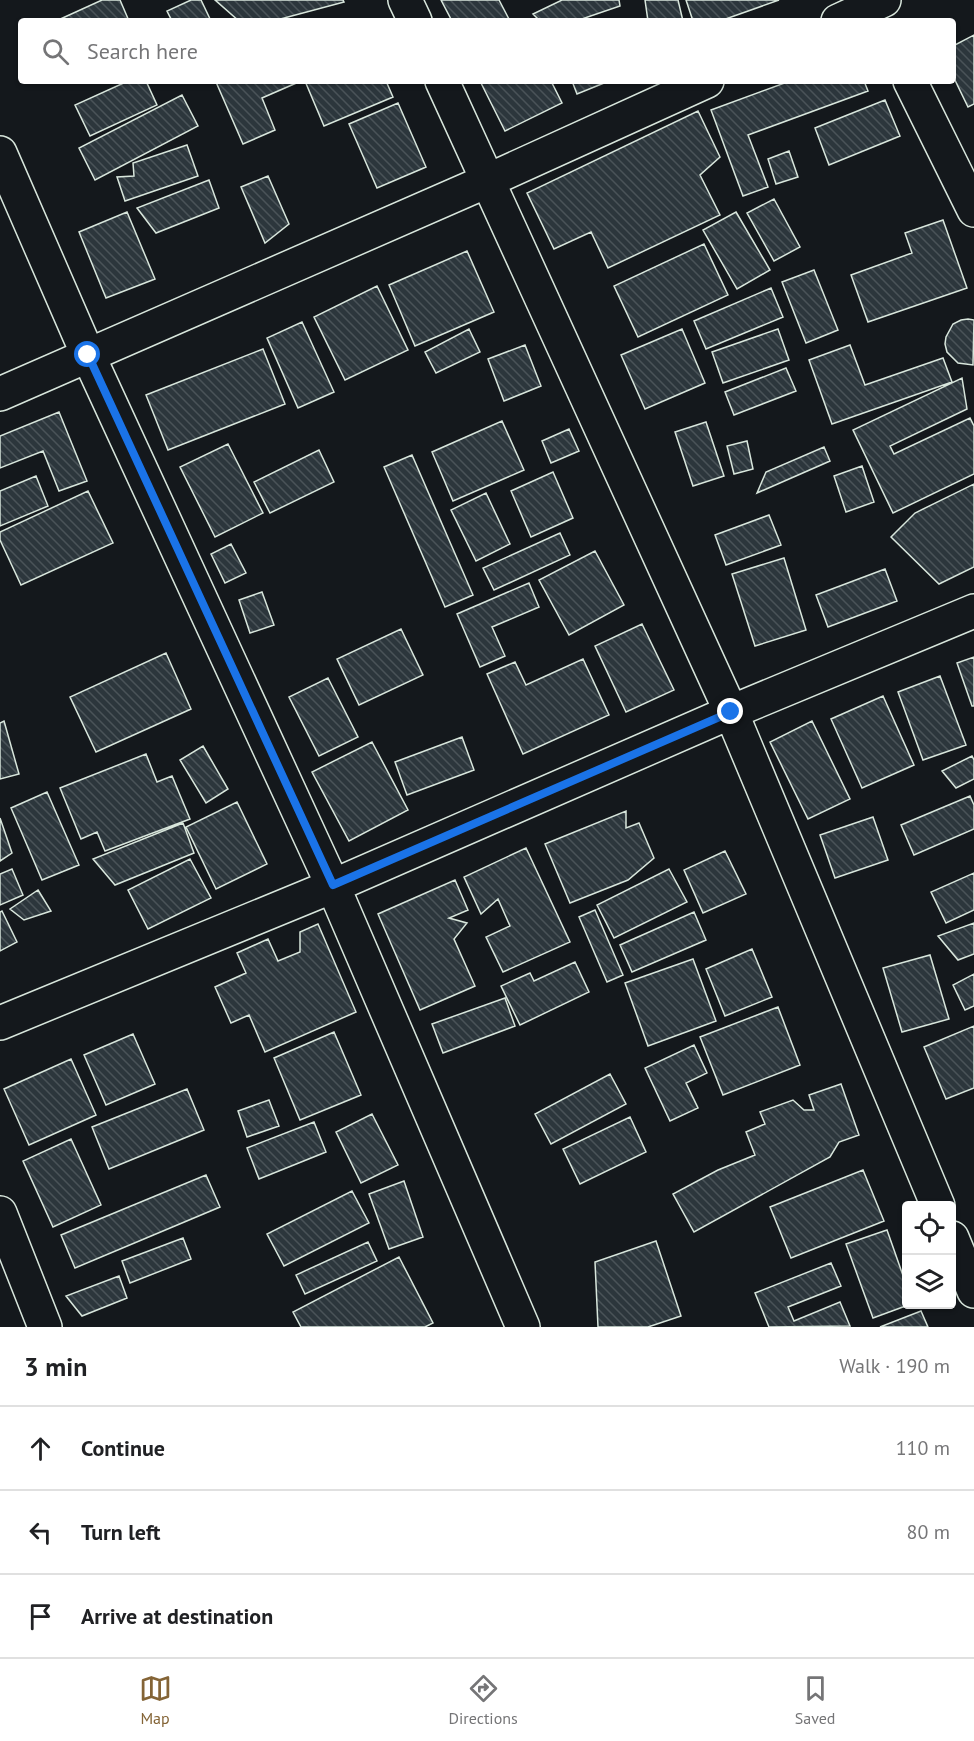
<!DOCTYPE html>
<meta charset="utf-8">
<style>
:root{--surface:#fff;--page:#f2f2f2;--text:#202124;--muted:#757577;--line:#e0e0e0;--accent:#846436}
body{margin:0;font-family:"PT Sans",sans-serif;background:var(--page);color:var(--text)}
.controls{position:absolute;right:18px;bottom:18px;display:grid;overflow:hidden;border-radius:6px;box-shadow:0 2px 4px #0004}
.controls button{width:54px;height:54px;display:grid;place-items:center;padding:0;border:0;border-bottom:2px solid var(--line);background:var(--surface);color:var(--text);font:30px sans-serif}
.stop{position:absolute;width:18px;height:18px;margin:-14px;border:4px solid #1a73e8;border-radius:50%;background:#fff}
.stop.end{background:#1a73e8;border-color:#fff;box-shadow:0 2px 6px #0008}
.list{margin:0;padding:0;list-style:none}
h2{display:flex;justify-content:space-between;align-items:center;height:78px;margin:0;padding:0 24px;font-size:26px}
h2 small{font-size:20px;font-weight:400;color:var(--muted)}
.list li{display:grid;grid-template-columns:39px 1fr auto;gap:18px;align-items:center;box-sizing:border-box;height:84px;padding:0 24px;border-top:2px solid var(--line)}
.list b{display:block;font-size:22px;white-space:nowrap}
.list em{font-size:20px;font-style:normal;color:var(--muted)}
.icon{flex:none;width:33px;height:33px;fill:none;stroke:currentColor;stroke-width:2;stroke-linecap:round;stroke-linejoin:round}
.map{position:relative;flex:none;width:974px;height:1327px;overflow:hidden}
.search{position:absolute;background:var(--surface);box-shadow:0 2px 4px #0004;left:18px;right:18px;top:18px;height:66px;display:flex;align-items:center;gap:15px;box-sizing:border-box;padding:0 21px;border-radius:6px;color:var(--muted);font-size:22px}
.sheet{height:330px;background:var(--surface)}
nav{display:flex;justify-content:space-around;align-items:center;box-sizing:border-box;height:84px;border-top:2px solid var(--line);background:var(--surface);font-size:16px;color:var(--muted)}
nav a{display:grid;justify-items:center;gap:3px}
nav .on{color:var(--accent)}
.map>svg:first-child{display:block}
.building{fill:url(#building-back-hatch);stroke:#d8e6dc;stroke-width:1.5}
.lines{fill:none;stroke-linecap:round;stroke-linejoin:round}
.minor-casing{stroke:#d8e6dc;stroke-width:36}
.minor{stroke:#14181c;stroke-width:33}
.route{stroke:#1a73e8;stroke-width:8}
</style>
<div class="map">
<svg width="974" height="1327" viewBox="0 0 974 1327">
<defs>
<pattern id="building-back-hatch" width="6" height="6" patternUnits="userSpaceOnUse" patternTransform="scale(1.5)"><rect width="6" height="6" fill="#2c363c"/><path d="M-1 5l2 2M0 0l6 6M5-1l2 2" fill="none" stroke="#4a5358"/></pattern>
</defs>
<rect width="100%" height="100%" fill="#14181c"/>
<path class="building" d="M 102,0 L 120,0 L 129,21 L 56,21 Z
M 191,0 L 201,0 L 211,21 L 172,21 L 167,11 Z
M 215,0 L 343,0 L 344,2 L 273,21 L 239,21 Z
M 441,0 L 499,0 L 510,21 L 452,21 Z
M 562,0 L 619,0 L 620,6 L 576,21 L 540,21 L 533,14 Z
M 645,0 L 678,0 L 683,21 L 648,21 Z
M 686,0 L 779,0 L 720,21 L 693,21 Z
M 974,35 L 974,104 L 968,107 L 953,76 L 953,46 Z
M 128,81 L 146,81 L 157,105 L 90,136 L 75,105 Z
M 301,81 L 262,98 L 275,130 L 243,144 L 216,82 Z
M 305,81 L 386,81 L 393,97 L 324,126 Z
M 480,81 L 551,81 L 562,103 L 505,131 Z
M 572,81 L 609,81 L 577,94 Z
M 790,81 L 864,81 L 868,91 L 748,135 L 768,187 L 743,196 L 711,110 Z
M 182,95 L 198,126 L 95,180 L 79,148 Z
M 885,100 L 900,136 L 829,165 L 815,128 Z
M 398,103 L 426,167 L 377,188 L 349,124 Z
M 698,111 L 720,157 L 700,175 L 720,215 L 608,268 L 591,232 L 554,249 L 527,193 Z
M 187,145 L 198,176 L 125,201 L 117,177 L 134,176 L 133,163 Z
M 789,151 L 798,177 L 776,184 L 768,159 Z
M 268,176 L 289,224 L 265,243 L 241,187 Z
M 209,180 L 219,208 L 156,233 L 137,208 Z
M 774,199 L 800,247 L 774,261 L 747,213 Z
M 127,212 L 155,279 L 106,298 L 79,232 Z
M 736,212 L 770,270 L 737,289 L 703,230 Z
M 943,220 L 967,288 L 868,322 L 851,275 L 912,253 L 905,233 Z
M 704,244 L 728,295 L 638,337 L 614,286 Z
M 467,251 L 494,312 L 415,346 L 389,285 Z
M 814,270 L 838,330 L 806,343 L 782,282 Z
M 377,286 L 408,350 L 345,380 L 314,317 Z
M 771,288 L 783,317 L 706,349 L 694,321 Z
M 968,319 L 974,320 L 973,365 L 958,363 L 947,352 L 945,344 L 946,337 L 953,324 L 961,320 Z
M 302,322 L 334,392 L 298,408 L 267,338 Z
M 469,329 L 480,352 L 436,373 L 425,352 Z
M 682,329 L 705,383 L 645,409 L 621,355 Z
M 778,329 L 789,360 L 723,383 L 712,352 Z
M 525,345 L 541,386 L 504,401 L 488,359 Z
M 850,345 L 865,385 L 943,358 L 952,382 L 832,424 L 809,360 Z
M 263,349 L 285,404 L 168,450 L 146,395 Z
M 786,368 L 796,391 L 734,415 L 725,392 Z
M 962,378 L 967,409 L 890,446 L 894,454 L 970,418 L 974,426 L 974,474 L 893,513 L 853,430 Z
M 59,412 L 87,481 L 59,491 L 43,451 L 0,468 L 0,436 Z
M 502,421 L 524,470 L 453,501 L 432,452 Z
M 706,422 L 724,476 L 693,486 L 675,432 Z
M 569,429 L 579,451 L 551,463 L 542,441 Z
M 747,441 L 753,469 L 734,474 L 727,446 Z
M 228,444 L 263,513 L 215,537 L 180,467 Z
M 824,447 L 830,461 L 757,493 L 766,472 Z
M 319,450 L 334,482 L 270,513 L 254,482 Z
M 412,455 L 473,595 L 445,607 L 384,467 Z
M 862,466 L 874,502 L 846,512 L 834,476 Z
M 553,472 L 573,518 L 531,537 L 511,491 Z
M 36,476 L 48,506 L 0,526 L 0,491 Z
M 974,484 L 974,567 L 939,584 L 891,537 L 915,513 Z
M 88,491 L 113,543 L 21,585 L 0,540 L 0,532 Z
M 486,493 L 510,544 L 476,561 L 451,510 Z
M 769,515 L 781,545 L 726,565 L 715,535 Z
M 560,533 L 570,555 L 494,590 L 483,568 Z
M 231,544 L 246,573 L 225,583 L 211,554 Z
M 595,551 L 624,605 L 569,635 L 539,580 Z
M 784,558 L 806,630 L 755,646 L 732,574 Z
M 885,569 L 897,601 L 828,627 L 816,595 Z
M 529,583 L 539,607 L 492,627 L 505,656 L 480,667 L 457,614 Z
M 262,592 L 274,625 L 250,633 L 239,600 Z
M 642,624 L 674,690 L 626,712 L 595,646 Z
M 401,629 L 423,675 L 359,705 L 337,659 Z
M 166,653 L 191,709 L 96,752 L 70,697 Z
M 974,657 L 974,706 L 972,706 L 957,663 Z
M 583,659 L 609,715 L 523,754 L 487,674 L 515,662 L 526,685 Z
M 940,676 L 966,745 L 923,760 L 898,692 Z
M 328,678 L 358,737 L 319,756 L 289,697 Z
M 883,696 L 914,765 L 862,788 L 831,719 Z
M 4,721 L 19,774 L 0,779 L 0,723 Z
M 812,721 L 850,799 L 808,819 L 770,742 Z
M 462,737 L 474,770 L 407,795 L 395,762 Z
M 372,742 L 408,810 L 349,841 L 312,772 Z
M 203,746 L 228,789 L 206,803 L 180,760 Z
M 146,754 L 157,782 L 172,776 L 190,819 L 105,851 L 97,832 L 81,839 L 60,788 Z
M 972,756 L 974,760 L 974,779 L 956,788 L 942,771 Z
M 47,792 L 79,865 L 42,880 L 11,808 Z
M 970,796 L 974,805 L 974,829 L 914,855 L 901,825 Z
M 237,802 L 267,864 L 216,889 L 186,827 Z
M 626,811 L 626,828 L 639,823 L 654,858 L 628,880 L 570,903 L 545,844 Z
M 873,817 L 888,860 L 835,878 L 820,835 Z
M 0,818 L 12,853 L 0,861 Z
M 183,823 L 194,853 L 115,885 L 93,859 Z
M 526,848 L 570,942 L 503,972 L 486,937 L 510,926 L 498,899 L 481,914 L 464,877 Z
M 725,851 L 746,894 L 703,913 L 684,870 Z
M 190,859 L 211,898 L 148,929 L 128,890 Z
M 12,869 L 23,895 L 0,905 L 0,874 Z
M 669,869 L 687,902 L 614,938 L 597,905 Z
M 974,873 L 974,910 L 946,923 L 931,892 Z
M 455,880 L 468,910 L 449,918 L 467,923 L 454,939 L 475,986 L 420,1010 L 378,914 Z
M 38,890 L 51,911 L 24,920 L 10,909 Z
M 595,910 L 623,975 L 607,982 L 579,917 Z
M 2,911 L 17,942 L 0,951 L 0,912 Z
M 694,912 L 706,940 L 632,972 L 620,945 Z
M 974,923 L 974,954 L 958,960 L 938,936 Z
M 318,924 L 356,1012 L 265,1052 L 249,1015 L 231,1023 L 215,987 L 246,973 L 237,953 L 268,939 L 278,961 L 300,952 L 300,932 Z
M 752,949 L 772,997 L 725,1016 L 706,969 Z
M 930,955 L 949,1019 L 902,1032 L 883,968 Z
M 693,959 L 716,1021 L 648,1046 L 625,983 Z
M 575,962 L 589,992 L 520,1025 L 501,986 L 530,973 L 534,981 Z
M 974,974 L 974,1006 L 965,1010 L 953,985 Z
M 505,998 L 515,1026 L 443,1053 L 432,1024 Z
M 778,1007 L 800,1065 L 723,1095 L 700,1037 Z
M 974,1026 L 974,1088 L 946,1099 L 924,1047 Z
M 334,1032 L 361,1095 L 300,1120 L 274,1058 Z
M 133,1034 L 155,1084 L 106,1105 L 84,1055 Z
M 694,1045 L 707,1073 L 686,1083 L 698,1108 L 670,1121 L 645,1068 Z
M 71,1059 L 96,1115 L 29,1145 L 4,1089 Z
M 610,1074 L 626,1104 L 551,1144 L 535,1114 Z
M 841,1084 L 859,1135 L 839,1142 L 830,1157 L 694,1232 L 673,1194 L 718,1170 L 755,1155 L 746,1132 L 765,1124 L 760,1112 L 793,1100 L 804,1110 L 814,1110 L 809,1095 Z
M 187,1089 L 204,1130 L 109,1169 L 92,1127 Z
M 269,1100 L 279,1126 L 247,1137 L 238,1111 Z
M 372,1114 L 398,1165 L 361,1183 L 336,1132 Z
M 630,1117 L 646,1152 L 580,1184 L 563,1149 Z
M 314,1122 L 326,1152 L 259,1179 L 247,1148 Z
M 71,1139 L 101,1205 L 53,1227 L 23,1161 Z
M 863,1170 L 884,1221 L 791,1258 L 770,1207 Z
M 206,1175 L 220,1207 L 75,1268 L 61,1235 Z
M 404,1181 L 423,1237 L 389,1249 L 369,1194 Z
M 352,1191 L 369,1223 L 284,1266 L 267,1234 Z
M 887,1230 L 906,1284 L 906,1304 L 911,1304 L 873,1318 L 846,1244 Z
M 183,1238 L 191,1259 L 130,1283 L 122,1261 Z
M 656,1241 L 681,1316 L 648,1327 L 598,1327 L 595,1262 Z
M 368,1242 L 377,1261 L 305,1294 L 296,1275 Z
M 399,1257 L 433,1323 L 425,1327 L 301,1327 L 293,1312 Z
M 831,1263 L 841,1286 L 788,1307 L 794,1321 L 840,1302 L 850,1326 L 769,1327 L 755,1293 Z
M 119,1276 L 127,1298 L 82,1316 L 66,1296 Z
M 921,1311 L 928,1327 L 880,1327 Z"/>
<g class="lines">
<g class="minor-casing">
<path id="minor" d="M 405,0 L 415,21
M 838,21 L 884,0
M 442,81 L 731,712 L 938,1206
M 910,81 L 974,210
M 0,153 L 88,355 L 333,886 L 523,1327
M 0,394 L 487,181 L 707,81
M 0,1023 L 333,886 L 731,712 L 974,611
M 0,1213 L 45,1327
M 952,1238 L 974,1291"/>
</g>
<use href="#minor" class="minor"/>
</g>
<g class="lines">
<path class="route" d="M 88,355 L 333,885 L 731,712"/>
</g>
</svg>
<div class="controls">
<button><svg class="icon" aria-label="locate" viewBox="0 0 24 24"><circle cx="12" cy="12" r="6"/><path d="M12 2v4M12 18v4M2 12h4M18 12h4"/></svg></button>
<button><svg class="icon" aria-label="layers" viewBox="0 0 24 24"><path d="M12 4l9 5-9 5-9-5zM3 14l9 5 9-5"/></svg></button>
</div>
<div class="stop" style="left:88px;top:355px"></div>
<div class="stop end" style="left:731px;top:712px"></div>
<div class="search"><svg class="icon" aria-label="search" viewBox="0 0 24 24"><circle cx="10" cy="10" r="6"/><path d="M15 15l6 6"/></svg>Search here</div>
</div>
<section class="sheet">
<h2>3 min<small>Walk · 190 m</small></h2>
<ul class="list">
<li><svg class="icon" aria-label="ahead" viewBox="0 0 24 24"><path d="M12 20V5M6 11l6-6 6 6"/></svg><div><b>Continue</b></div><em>110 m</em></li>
<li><svg class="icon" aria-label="left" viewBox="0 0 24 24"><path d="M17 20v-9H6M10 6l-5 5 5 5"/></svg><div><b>Turn left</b></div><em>80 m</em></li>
<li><svg class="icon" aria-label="arrive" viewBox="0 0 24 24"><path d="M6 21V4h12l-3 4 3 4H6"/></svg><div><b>Arrive at destination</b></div></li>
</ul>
</section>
<nav>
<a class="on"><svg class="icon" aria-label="map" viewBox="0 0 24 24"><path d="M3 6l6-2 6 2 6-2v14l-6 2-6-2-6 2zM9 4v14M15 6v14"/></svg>Map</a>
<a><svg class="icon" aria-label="directions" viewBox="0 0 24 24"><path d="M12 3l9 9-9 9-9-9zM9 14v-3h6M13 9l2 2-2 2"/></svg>Directions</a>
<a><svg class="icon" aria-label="saved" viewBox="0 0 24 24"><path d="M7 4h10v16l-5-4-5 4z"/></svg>Saved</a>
</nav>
